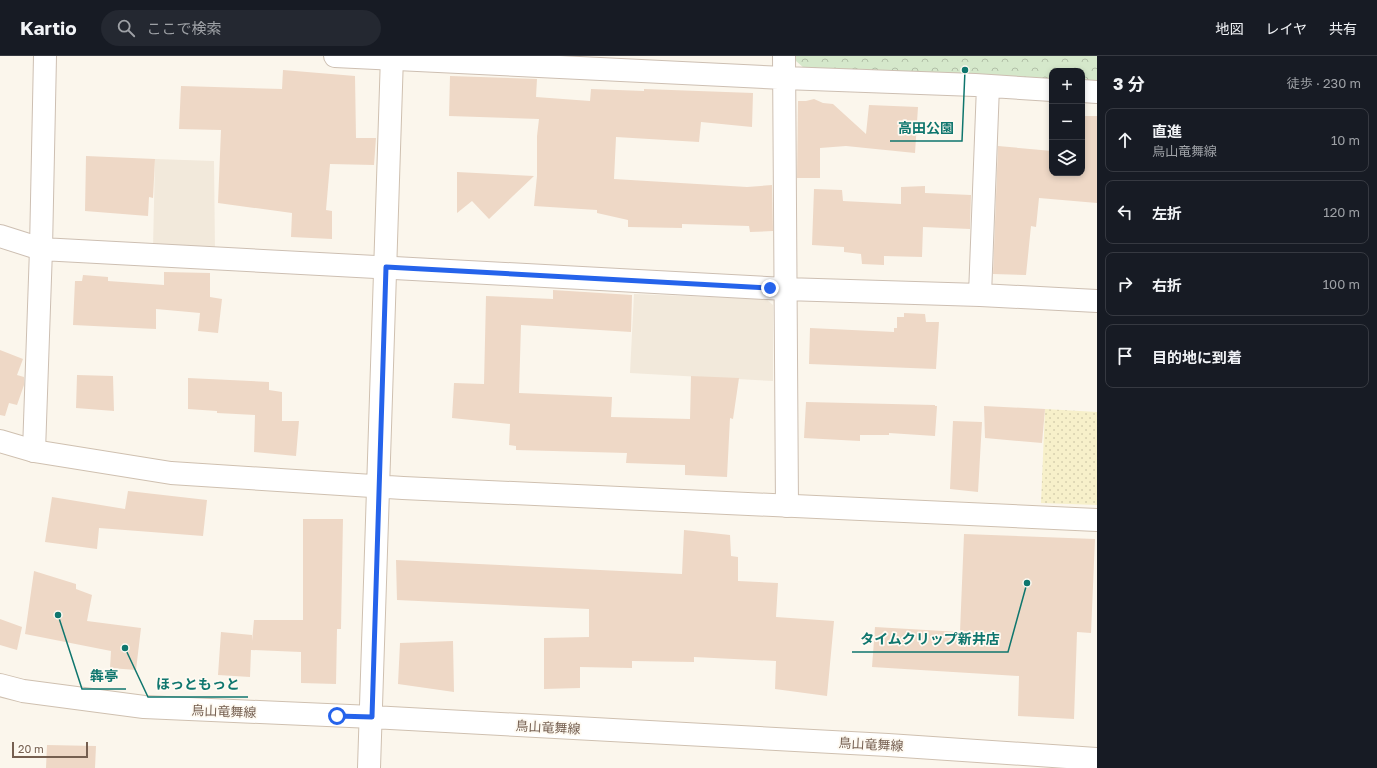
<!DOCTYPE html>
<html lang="ja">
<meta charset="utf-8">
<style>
:root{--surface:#171b24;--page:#242831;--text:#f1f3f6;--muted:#9ea1a6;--line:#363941}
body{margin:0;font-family:"Golos Text","Noto Sans JP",sans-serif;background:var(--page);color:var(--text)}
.controls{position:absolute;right:12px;top:12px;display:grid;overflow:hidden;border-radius:8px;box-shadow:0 2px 6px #0003}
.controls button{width:36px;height:36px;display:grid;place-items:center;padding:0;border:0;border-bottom:1px solid var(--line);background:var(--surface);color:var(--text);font:20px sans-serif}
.scale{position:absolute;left:12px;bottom:10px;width:76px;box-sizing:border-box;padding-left:4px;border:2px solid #755f50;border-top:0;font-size:11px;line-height:14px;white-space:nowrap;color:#755f50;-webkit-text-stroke:3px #fefaf2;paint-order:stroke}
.stop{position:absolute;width:12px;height:12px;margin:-9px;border:3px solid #2563eb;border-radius:50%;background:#fff}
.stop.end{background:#2563eb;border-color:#fff;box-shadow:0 1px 4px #0008}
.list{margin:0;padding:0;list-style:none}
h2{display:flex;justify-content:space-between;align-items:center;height:52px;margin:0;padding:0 16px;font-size:17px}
h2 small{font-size:13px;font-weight:400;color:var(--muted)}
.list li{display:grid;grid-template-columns:26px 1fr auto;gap:12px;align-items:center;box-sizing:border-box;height:64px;margin:0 8px 8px;padding:0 8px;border:1px solid var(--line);border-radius:8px}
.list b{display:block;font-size:15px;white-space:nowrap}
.list p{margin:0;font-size:13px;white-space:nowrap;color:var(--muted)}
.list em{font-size:13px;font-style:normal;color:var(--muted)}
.icon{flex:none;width:22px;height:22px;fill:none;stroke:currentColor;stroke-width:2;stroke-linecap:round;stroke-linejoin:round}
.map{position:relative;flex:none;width:1097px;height:712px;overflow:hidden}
header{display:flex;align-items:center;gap:24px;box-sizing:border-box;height:56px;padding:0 20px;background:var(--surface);border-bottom:1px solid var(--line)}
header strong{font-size:19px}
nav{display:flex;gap:22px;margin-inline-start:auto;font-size:14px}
.search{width:280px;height:36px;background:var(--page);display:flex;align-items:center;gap:10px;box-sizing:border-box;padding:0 14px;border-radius:22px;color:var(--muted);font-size:15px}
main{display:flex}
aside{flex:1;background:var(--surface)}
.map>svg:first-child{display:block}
.residential{fill:#f2e9db}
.forest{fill:url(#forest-crowns)}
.sand{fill:url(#sand-dots)}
.building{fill:#eed8c6}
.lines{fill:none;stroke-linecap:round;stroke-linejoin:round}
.street-casing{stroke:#cdbfb2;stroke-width:24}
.secondary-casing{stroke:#cfc0b0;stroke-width:24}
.street{stroke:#fff;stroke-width:22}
.secondary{stroke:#fff;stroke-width:22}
.route{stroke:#2563eb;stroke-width:5}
.labels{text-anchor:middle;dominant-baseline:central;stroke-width:3.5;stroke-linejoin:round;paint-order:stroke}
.street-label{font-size:13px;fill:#755f50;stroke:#fefaf2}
.leader{fill:none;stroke:#0f766e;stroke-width:1.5}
.callout-dot{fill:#0f766e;stroke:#fefaf2;stroke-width:1.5}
.callout-label{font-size:14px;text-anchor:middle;font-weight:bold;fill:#0f766e;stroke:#fefaf2;stroke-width:3.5;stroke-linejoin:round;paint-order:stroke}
</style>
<header>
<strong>Kartio</strong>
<div class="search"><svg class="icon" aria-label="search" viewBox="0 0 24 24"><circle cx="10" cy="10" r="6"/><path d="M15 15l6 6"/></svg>ここで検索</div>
<nav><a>地図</a><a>レイヤ</a><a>共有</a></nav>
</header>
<main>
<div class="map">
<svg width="1097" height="712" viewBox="0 0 1097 712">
<defs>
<pattern id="forest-crowns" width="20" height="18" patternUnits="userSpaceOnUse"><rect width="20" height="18" fill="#d5e8cb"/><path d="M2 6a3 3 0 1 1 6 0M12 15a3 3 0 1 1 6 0" fill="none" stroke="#b1bfa7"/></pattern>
<pattern id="sand-dots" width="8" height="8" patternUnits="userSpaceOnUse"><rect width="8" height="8" fill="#f7f0ca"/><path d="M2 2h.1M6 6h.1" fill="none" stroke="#d7d0af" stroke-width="1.8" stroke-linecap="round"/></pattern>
</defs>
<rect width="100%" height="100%" fill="#fbf6ec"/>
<path class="residential" d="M 155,103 L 214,105 L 215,195 L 153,192 Z
M 634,238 L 766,243 L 773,249 L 773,325 L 630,317 Z"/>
<path class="forest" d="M 796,0 L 1097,0 L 1097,26 L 1082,25 L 1082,15 L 1052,15 L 1052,24 L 804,12 L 796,5 Z"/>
<path class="sand" d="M 1045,353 L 1097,356 L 1097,449 L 1041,447 Z"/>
<path class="building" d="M 283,14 L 355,20 L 356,82 L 376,82 L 374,109 L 330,108 L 326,154 L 332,155 L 332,183 L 291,181 L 292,157 L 218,147 L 221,74 L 179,73 L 181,30 L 282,33 Z
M 450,20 L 537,23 L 536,41 L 590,45 L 591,33 L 644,35 L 644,33 L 753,37 L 752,71 L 701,66 L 699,86 L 616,81 L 614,123 L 747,131 L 772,129 L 773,175 L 750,176 L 749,170 L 682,168 L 682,172 L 628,171 L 628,164 L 597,157 L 597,154 L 534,150 L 537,120 L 537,80 L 539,63 L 449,60 Z
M 814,43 L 823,47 L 833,48 L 866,78 L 869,49 L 918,51 L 915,97 L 846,90 L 820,92 L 820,122 L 797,122 L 798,45 L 806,45 Z
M 1082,60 L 1097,60 L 1097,147 L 1039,142 L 1036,171 L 1031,170 L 1026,219 L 993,218 L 998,90 L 1052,95 L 1052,117 L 1082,117 Z
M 86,100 L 155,103 L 153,142 L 149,141 L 148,160 L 85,155 Z
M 457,116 L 534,120 L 489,163 L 472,145 L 457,157 Z
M 925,130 L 925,137 L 971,139 L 970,173 L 923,171 L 922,201 L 884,200 L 884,209 L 862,208 L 861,198 L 844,196 L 844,191 L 812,189 L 814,133 L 842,134 L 843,145 L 901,148 L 901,131 Z
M 164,216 L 210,217 L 210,241 L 222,243 L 218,277 L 198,275 L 200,257 L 156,253 L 156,273 L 73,269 L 75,225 L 82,225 L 83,219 L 108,221 L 108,225 L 164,229 Z
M 553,234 L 632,239 L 631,276 L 521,269 L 519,337 L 612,341 L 611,361 L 690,363 L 691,320 L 739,322 L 733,363 L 730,362 L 727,421 L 685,419 L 685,409 L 626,407 L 627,397 L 516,394 L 516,390 L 509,389 L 510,368 L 452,362 L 454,327 L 484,328 L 486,240 L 553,243 Z
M 904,257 L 925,258 L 926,266 L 939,266 L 936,313 L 809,308 L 810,272 L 894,276 L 894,272 L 897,272 L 897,261 L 904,261 Z
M 0,294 L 23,303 L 17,319 L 24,321 L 24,329 L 17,349 L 9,347 L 5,360 L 0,359 Z
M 77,319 L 113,320 L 114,355 L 76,352 Z
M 188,322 L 269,326 L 269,334 L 282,336 L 282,365 L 299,365 L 296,400 L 254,396 L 255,359 L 217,357 L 217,355 L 188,353 Z
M 806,346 L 935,349 L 935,350 L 937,350 L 935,380 L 889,377 L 889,379 L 860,379 L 860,385 L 804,382 Z
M 984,350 L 1045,353 L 1042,387 L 985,382 Z
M 953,365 L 982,366 L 978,436 L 950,433 Z
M 128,435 L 207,444 L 203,480 L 99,472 L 97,493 L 45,486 L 52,441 L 125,453 Z
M 303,463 L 343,463 L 341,573 L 337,573 L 336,628 L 301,627 L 301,596 L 251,594 L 250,621 L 218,619 L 221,576 L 252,579 L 252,585 L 254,564 L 303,564 Z
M 684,474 L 730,479 L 731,500 L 738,501 L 738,525 L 778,527 L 776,561 L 834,565 L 827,640 L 775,633 L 776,605 L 694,601 L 694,606 L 632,605 L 632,612 L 580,611 L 580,632 L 544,633 L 544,582 L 589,581 L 589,553 L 397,544 L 396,504 L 682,518 Z
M 964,478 L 1095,483 L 1091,577 L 1077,576 L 1074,663 L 1018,660 L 1019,620 L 872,611 L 875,571 L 960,576 Z
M 34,515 L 76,528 L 76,533 L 92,539 L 87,565 L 141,572 L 136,614 L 110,612 L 111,595 L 25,578 Z
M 0,563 L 22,571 L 17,594 L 0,589 Z
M 453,585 L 454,636 L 398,628 L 400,587 Z
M 47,689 L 96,690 L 95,712 L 46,712 Z"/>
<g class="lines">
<g class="street-casing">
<path id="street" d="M 335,0 L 784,22 L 975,29 L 1052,34
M 784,0 L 787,450
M 1082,35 L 1097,36
M 0,180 L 41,193 L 785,233 L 980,239 L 1097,245
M 980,239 L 988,30
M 34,395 L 41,193 L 45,0"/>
</g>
<g class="secondary-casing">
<path id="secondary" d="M 0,385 L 34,395 L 171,417 L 403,432 L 1097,464
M 0,629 L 23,635 L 144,651 L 372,661 L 888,689 L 1097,703
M 369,712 L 392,0"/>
</g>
<use href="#street" class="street"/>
<use href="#secondary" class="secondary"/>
</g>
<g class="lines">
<path class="route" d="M 337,660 L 372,661 L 386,211 L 770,232"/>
</g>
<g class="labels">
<g class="street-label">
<text transform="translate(224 655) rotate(2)">鳥山竜舞線</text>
<text transform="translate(548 671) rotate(3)">鳥山竜舞線</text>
<text transform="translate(871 688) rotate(3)">鳥山竜舞線</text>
</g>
</g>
<path class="leader" d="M965 14L962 85H890M1027 527L1008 596H852M58 559L82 633H126M125 592L148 641H248"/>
<g class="callout-dot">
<circle cx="965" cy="14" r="4"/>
<circle cx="1027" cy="527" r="4"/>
<circle cx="58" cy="559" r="4"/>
<circle cx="125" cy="592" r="4"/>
</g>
<g class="callout-label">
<text x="926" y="77">高田公園</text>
<text x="930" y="588">タイムクリップ新井店</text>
<text x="104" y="625">犇亭</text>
<text x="198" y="633">ほっともっと</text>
</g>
</svg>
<div class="controls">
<button>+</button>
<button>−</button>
<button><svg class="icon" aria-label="layers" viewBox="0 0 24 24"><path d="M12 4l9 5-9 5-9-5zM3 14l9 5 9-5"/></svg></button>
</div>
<div class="scale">20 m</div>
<div class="stop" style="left:337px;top:660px"></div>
<div class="stop end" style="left:770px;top:232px"></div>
</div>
<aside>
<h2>3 分<small>徒歩 · 230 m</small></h2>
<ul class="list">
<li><svg class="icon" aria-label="ahead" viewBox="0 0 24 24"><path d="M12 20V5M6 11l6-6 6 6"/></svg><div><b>直進</b><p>鳥山竜舞線</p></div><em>10 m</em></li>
<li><svg class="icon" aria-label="left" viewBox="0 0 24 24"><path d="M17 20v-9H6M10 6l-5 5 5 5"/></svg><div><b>左折</b></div><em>120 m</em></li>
<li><svg class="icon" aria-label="right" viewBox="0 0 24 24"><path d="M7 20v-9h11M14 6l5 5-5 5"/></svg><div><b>右折</b></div><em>100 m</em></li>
<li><svg class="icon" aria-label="arrive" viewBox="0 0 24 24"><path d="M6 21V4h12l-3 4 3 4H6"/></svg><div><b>目的地に到着</b></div></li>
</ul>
</aside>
</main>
